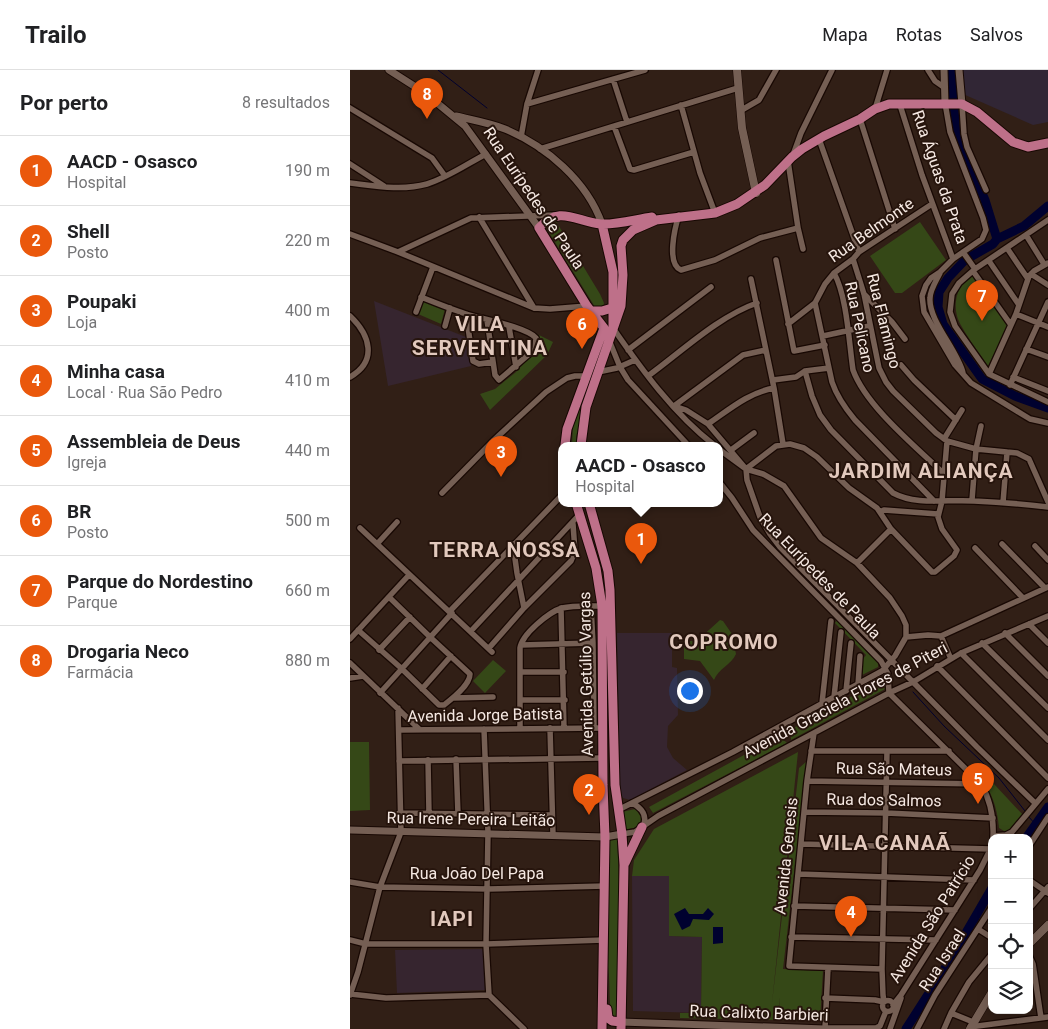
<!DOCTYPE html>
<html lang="pt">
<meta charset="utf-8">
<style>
:root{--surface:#fff;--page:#f6f6f6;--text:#202124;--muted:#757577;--line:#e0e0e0;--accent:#ea580c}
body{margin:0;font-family:Roboto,sans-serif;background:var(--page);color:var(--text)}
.controls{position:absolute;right:15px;bottom:15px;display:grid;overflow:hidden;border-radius:10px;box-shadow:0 2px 12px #0003}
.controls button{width:45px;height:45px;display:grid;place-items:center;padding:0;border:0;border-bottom:1px solid var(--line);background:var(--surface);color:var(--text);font:25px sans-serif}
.you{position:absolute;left:339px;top:620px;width:18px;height:18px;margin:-12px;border:4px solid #fff;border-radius:50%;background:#1a73e8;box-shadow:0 0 0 8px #1a73e833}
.badge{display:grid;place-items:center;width:32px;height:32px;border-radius:50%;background:var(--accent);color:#fff;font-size:16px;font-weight:700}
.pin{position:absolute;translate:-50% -41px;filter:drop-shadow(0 1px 2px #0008)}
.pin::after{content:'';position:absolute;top:26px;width:18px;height:15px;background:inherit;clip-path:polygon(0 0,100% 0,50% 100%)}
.popup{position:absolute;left:208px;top:372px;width:165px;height:65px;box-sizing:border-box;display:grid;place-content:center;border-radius:10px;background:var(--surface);filter:drop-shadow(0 1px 4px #0005);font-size:16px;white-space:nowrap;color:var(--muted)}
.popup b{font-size:19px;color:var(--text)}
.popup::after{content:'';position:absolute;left:50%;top:100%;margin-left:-10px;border:10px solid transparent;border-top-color:var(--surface)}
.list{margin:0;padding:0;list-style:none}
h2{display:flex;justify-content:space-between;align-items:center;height:65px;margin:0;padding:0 20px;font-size:21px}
h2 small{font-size:16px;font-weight:400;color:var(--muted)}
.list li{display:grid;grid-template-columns:32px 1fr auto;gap:15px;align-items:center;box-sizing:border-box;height:70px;padding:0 20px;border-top:1px solid var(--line)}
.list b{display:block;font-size:19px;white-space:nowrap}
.list p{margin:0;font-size:16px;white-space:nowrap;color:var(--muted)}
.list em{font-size:16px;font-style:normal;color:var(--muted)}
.icon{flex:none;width:28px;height:28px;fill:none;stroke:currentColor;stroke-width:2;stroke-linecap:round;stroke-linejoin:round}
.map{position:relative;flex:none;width:698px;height:959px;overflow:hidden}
header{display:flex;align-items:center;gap:30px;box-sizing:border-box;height:70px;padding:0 25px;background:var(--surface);border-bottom:1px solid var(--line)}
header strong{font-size:24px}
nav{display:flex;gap:28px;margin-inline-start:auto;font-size:18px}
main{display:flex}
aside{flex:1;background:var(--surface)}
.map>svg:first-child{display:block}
.industrial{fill:#312635}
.education{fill:#36252f}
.green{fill:#354817}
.water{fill:#00012f}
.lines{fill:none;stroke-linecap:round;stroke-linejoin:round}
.stream{stroke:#00012f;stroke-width:1}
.river{stroke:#00012f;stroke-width:9}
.minor-casing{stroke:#180803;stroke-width:8}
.tertiary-casing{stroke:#180803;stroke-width:9}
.secondary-casing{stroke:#180803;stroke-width:9}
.primary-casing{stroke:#180803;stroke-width:11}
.minor{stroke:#755f54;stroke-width:5.5}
.tertiary{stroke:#755f54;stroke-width:7}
.secondary{stroke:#755f54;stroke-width:8}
.primary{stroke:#be7089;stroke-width:9}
.labels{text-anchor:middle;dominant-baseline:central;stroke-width:4;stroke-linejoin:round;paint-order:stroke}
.street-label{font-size:16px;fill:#f5e8e2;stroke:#27150d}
.district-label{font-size:21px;font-weight:bold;letter-spacing:1px;fill:#e2c9bd;stroke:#27150d}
</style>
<header>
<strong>Trailo</strong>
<nav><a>Mapa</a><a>Rotas</a><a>Salvos</a></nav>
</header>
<main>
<aside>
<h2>Por perto<small>8 resultados</small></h2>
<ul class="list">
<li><span class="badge">1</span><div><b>AACD - Osasco</b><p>Hospital</p></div><em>190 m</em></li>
<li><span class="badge">2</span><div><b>Shell</b><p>Posto</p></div><em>220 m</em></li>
<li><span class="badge">3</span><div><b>Poupaki</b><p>Loja</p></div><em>400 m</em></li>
<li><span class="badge">4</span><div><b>Minha casa</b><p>Local · Rua São Pedro</p></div><em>410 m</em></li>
<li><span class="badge">5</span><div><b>Assembleia de Deus</b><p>Igreja</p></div><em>440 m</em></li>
<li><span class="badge">6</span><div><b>BR</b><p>Posto</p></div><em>500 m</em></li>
<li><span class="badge">7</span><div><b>Parque do Nordestino</b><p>Parque</p></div><em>660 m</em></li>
<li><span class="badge">8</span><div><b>Drogaria Neco</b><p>Farmácia</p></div><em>880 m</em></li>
</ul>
</aside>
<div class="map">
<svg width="698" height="959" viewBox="0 0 698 959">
<rect width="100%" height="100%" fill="#311f16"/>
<path class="industrial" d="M 611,0 L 698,0 L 698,52 L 683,55 L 613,24 Z"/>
<path class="education" d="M 24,231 L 116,267 L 121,296 L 38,316 Z
M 267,563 L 322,563 L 322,597 L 327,598 L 328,645 L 318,656 L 317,677 L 323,688 L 337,700 L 280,730 L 273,728 L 270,722 Z
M 282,806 L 319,806 L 319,866 L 352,867 L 351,943 L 283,941 Z
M 133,879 L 135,920 L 47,923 L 45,880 Z"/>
<path class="green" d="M 204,148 L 250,224 L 254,233 L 253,238 L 245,237 L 195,156 Z
M 570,152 L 596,190 L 552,223 L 545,223 L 520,186 Z
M 623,205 L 658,256 L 638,296 C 631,285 610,258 607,246 C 603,231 608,213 623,205 Z
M 73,230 L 95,239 L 91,254 L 68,244 Z
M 187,264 L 203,272 L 197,285 L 140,340 L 130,324 L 145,319 L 166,302 L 188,278 Z
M 228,340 L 232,341 L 226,367 L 227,375 L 222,375 L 223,355 Z
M 370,550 L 373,551 L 382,564 L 386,584 C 382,594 368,599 364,610 L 350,591 L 334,589 L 334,572 L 336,571 L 346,571 L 349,569 Z
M 487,550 L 528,593 L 528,597 L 510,606 L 512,590 L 516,585 L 485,553 Z
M 143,590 L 156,601 L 135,623 L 123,611 Z
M 533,609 L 535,619 L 441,670 L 441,663 L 433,663 L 432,668 L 437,673 L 303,743 L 299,737 Z
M 0,672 L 19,672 L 20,740 L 0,741 Z
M 448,682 L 422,933 L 449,698 L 457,691 L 433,899 L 473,901 L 470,951 L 428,950 L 430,927 L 427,950 L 330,948 L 330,943 L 351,943 L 352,867 L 319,866 L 319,806 L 282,806 L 284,790 L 304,759 Z
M 631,700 L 673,745 L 660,761 L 654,761 L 649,758 C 647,735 641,722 629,703 Z
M 285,739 L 289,740 L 294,751 L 288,757 L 275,760 L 272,742 Z
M 267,768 L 269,811 L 266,950 L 262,948 C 258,929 261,910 257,891 L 259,769 Z"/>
<path class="water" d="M 335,838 L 339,844 L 353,844 L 358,838 L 364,844 L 359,850 L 343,849 L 340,856 L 332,860 L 324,844 Z
M 363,857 L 373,857 L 373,873 L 363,874 Z"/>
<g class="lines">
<path class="stream" d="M 88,0 L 137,38
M 563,622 L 594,656 L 649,708 L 675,741
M 679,747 L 685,754"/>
<path class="river" d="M 601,0 L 606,65 L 635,130 L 647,169
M 698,136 L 674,156 L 647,169 L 643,174 L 615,190 L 598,208 L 589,222 L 588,237 L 593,254 L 632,309 L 665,326 L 698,338
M 676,768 L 698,737
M 556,959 L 599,892 L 642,818"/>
<g class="minor-casing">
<path id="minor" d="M 578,0 L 585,11 L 595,18
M 263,9 L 277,52
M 595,33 L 600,62 L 633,148 L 636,160 L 632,169 L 603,189 L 590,202 L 581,208 L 576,215 L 572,226 L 574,242 L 605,295 L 621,313 L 680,349 L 698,353
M 177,34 L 295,0
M 612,34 L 614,64 L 617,77 L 636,120
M 331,35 L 350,103 L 365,143
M 550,35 L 572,105 L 603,189
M 0,38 L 82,88 L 95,106
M 525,39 L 537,0
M 390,41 L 409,30 L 426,0
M 510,49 L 545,159
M 264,56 L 280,99 L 284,100 L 344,82
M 171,67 L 177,34 L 188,0
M 469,69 L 509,182
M 190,79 L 388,18
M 443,85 L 451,63 L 482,0
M 438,91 L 448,158 L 453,179
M 0,94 L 34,116
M 0,113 C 25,116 52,121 77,114 C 97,108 117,94 136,84
M 329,145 C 325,157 316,194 331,200 L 365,190 L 410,168 L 448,158
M 129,147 L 184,238
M 698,150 L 625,199 L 609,213 L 602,224 L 600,242 L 605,256 L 639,304 L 698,332
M 0,164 L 48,182 L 184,238 L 200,239 L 237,236
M 676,165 L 694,194
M 657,178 L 678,209
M 48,182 L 121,148 L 206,145
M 613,182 L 625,199
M 503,189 L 514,224 L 529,298 L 536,312 L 543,321 L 586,363 L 597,371 L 626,379 L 667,383 L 679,389 L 698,432
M 426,190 L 444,281 L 475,275
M 639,191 L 669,235
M 623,201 L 661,255
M 484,203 C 497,226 499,273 503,300 C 516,336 565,376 593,403
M 590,203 C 586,211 580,220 580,228 C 578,250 608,281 613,303
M 681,204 L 698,215
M 401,209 L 424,318 L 433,374
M 514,224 L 542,252 L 555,269
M 71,227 C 86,233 101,239 116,244 C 132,249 176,257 186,268 L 185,279 L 149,310 L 145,305 L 137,250
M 465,233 L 482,312 C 487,327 495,338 505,350 L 584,431
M 66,242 L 83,197
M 116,244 L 123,291 L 129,294 L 143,292
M 666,244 L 698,257
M 0,246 C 20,265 28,291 0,307
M 438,254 L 465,233 L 475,214 L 484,203 L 503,189 L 509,182 L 582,134
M 95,256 L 100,238
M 159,257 L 166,297
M 263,258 C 292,300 323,343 364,375
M 473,266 L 519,256
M 259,270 L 270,297 L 278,310 L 338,375
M 676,279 L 698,287
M 278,280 L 361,217
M 551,295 L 564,310 L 606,350
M 455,301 L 462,326 L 470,345 L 481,360 L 543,423 C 567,436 597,429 624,431 C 648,432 673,434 698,437
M 248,302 L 267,298 L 285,290
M 639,304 L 666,244 L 679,206 L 684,201 L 698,193
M 298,306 C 331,282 369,246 407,233
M 663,307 L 698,321
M 423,310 L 446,307 L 455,301 L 479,298
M 660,315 L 698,232
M 324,336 L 336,340 L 358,354 L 396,399 L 397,410 L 410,447 L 420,464 L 430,477 L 627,677 L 685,733
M 324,336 L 393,285 L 416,280
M 358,354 C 380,339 398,323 424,318
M 594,369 L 612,340
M 381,380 L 404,363
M 396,399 L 426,376 L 440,374 L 454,378 L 467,387 L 499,418 L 527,438 L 541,459 L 582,502 L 585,502 L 604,486 L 607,480 L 592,459 L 588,447 L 592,431 L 597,371
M 370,413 L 382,428 L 403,460 L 531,591 L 538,604 L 539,623 L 631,714 C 641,731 644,748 643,768
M 92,423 L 144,370 L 196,322 L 217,308 L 225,306 L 236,306
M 622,430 L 626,379 L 631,356
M 653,433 L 657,382
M 530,442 L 534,440 L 588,444
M 10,458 L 142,582
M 27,474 L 47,452
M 163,474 L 167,503 L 174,538
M 652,474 L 695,518
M 685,476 L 698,490
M 625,478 L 673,528
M 507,493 L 541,459
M 241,536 L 243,573 L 244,658
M 211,538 L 214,658
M 100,541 L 212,425
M 679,554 L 698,573
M 8,560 L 51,598 L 89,635 L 94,635 C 103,628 120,615 120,604 L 80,567 L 39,527
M 121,561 L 229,445
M 655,563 L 698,606
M 591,566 L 601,589
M 556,567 L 578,565 L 591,566 L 698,517
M 0,569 L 59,505
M 632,573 L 698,638
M 171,575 L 243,573
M 139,578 L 174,538 L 221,491 L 225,481 L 223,454
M 29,580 L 60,547
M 611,583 L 698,670
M 0,593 L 69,659
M 587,596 L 698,708
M 170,602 L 214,602
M 0,608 L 13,606
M 508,615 L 510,586
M 72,619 L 101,586
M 496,621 L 501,573
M 30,623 L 102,543
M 484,627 L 491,562
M 103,628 L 143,627
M 170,630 L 215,630
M 472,633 L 481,551
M 170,658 L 170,578 C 172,564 199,542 212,538 C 224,535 239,536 252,536
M 200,658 L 203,765
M 134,659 L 138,763 L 136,874 L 139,925 L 174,959
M 49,660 L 253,658
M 464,663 L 457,711 L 439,896 L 532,899
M 461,681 L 599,681
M 106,689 L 108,744
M 78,690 L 79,744
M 49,691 L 253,688
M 457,711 L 631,714
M 282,733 C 292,738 298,746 293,757
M 268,740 L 383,682 L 532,601 L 545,586 L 556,567 L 556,555 L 552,546 L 540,528 L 507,493 L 471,468 L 434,416 L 413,404 L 396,399 L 370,380
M 454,742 L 536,743 L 643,748
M 49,743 L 202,745
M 272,764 L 285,762 L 308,746 L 539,623 L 563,612 L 611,583 L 698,546
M 643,766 L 656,765 L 662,762 L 698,719
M 451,774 L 641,779
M 679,776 L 698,747
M 448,804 L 624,810
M 679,810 L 698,823
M 0,812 L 30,817 L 138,819 L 255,816
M 444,836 L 605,840
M 679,839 L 698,817
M 628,859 L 642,868
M 441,867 L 586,870
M 0,870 L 16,874 L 136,874 L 254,870
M 679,885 L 683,894 L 691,948
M 478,898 L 475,958 L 526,958 L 530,956 L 536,941
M 0,924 L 36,928 L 139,925
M 0,925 L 8,902 L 30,817 L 51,762 L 48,638
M 475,928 L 525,930 L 534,932 L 533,925 L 532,899 L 537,681
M532.5 936a5.5 5.5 0 1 1 11 0a5.5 5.5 0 1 1-11 0Z
M 543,935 L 551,925 L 630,800 L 642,776
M 601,943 L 623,952
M 620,957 L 698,947
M 540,959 L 551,928
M 567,959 L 585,925 L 642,837
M 594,959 L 601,943 L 619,912 L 642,884"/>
</g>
<g class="tertiary-casing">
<path id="tertiary" d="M 39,0 L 75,23 L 115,56 L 189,158
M 594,0 L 595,33
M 609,0 L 612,34
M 106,46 C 122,50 140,53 155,59 C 196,76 237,111 252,154
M 0,760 L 255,767 L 272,764
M 271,952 L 475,959"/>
</g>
<g class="secondary-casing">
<path id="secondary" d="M 387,0 L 392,58 L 406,123
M 679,874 L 698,855
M 620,959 L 642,922"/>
</g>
<g class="primary-casing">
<path id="primary" d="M 252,154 L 263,202 L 263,257
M 243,241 L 252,241 L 262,238
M 259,270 L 254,258 L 237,236 L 189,158 C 210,134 226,152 251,154 C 266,155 287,149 302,147
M 215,375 L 217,359 L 254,258
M 231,375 L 236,337 L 271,236 L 273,205 L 271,176 L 273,170 L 283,160 L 306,150 L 365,143 L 387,134 L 415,115 L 442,87 L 452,79 L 474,66 L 510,49 L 525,39 L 539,34 L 612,34 L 627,42 L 663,72 L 678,77 L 698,73
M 226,433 L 246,498 L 252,536 L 253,715 L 255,767 L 252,959
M 239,433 L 258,501 L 260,520 L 265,715 L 272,764 L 274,795 L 271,959
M 275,793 L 292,757
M 257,939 L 258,948 L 262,951 L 271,952"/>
</g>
<use href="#minor" class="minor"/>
<use href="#tertiary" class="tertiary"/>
<use href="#secondary" class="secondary"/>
<use href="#primary" class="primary"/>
</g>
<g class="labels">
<g class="street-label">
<text transform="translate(590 107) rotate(71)">Rua Águas da Prata</text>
<text transform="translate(184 128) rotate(56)">Rua Eurípedes de Paula</text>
<text transform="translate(521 160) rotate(-35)">Rua Belmonte</text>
<text transform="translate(534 251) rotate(76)">Rua Flamingo</text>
<text transform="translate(510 257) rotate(78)">Rua Pelicano</text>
<text transform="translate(470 506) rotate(46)">Rua Eurípedes de Paula</text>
<text transform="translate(236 604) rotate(-91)">Avenida Getúlio Vargas</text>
<text transform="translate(495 630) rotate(-28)">Avenida Graciela Flores de Piteri</text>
<text transform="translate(135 645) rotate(-1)">Avenida Jorge Batista</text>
<text transform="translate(544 699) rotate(1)">Rua São Mateus</text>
<text transform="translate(534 730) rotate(1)">Rua dos Salmos</text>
<text transform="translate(121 749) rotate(1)">Rua Irene Pereira Leitão</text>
<text transform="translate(436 786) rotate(-84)">Avenida Genesis</text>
<text x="127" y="803">Rua João Del Papa</text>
<text transform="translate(582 849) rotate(-58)">Avenida São Patrício</text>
<text transform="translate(592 890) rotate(-57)">Rua Israel</text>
<text transform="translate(409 943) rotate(2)">Rua Calixto Barbieri</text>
</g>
<g class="district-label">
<text x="130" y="254">VILA<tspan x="130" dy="24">SERVENTINA</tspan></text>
<text x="571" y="401">JARDIM ALIANÇA</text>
<text x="155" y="480">TERRA NOSSA</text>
<text x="374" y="572">COPROMO</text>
<text x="535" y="773">VILA CANAÃ</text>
<text x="102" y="849">IAPI</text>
</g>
</g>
</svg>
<div class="controls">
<button>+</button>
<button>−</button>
<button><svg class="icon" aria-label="locate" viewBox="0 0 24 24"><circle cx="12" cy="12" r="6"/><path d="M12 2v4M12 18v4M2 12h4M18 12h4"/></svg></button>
<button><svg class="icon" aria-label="layers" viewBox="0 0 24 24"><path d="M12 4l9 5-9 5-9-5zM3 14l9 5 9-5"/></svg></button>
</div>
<div class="you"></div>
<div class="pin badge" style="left:291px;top:494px">1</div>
<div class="popup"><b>AACD - Osasco</b>Hospital</div>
<div class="pin badge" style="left:239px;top:745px">2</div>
<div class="pin badge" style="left:151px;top:407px">3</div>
<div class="pin badge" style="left:501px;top:867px">4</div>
<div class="pin badge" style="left:628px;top:734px">5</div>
<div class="pin badge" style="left:232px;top:279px">6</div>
<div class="pin badge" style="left:632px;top:251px">7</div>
<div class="pin badge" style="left:77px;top:49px">8</div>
</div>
</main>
